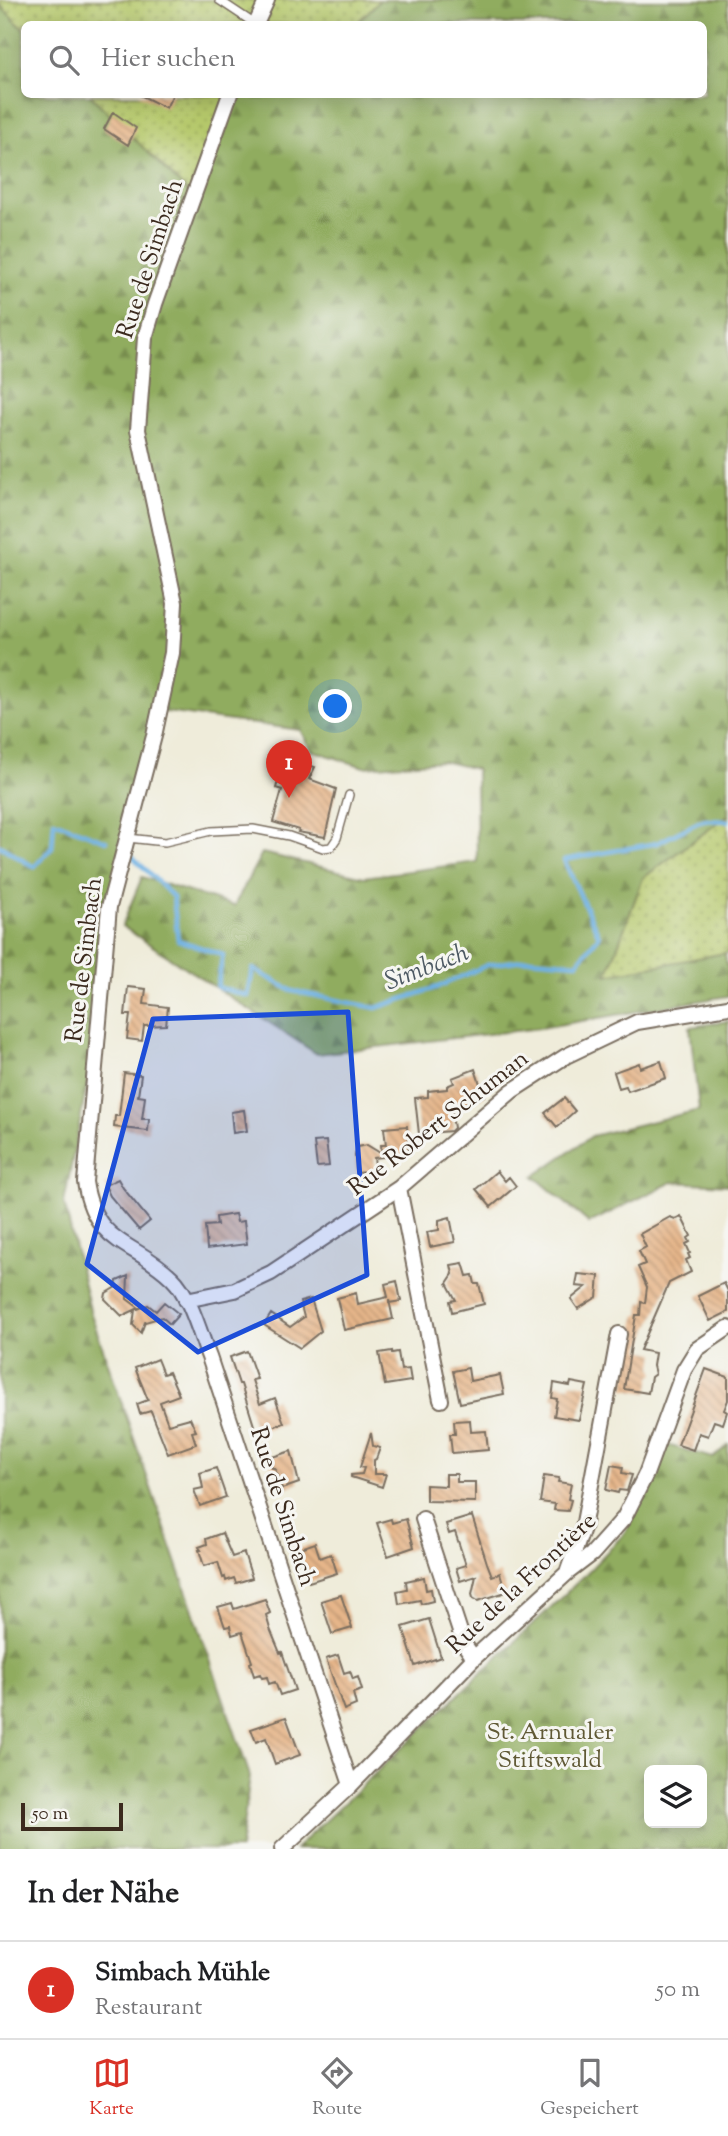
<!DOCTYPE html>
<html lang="de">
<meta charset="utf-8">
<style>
:root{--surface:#fff;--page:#f6f6f6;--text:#202124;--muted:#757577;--line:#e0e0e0;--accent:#d93025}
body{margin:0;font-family:"Sorts Mill Goudy",serif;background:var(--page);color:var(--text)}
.controls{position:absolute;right:21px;bottom:21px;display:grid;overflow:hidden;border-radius:10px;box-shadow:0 4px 18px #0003}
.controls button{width:63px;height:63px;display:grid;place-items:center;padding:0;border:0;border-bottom:2px solid var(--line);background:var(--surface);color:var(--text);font:35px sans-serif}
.scale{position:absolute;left:21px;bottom:18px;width:102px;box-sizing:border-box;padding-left:7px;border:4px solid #3b2a1e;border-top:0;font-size:19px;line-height:24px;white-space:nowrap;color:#3b2a1e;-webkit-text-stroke:5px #f6f6f2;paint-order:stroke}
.you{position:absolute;left:336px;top:707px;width:24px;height:24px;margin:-18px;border:5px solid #fff;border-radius:50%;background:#1a73e8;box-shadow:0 0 0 10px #1a73e833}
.badge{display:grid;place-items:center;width:46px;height:46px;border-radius:50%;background:var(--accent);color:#fff;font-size:23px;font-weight:700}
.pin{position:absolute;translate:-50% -58px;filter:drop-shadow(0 2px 4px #0008)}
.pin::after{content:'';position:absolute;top:37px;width:24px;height:21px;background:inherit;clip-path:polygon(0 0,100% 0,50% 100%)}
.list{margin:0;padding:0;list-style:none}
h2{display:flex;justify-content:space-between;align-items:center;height:91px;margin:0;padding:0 28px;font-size:30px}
h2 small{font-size:23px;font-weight:400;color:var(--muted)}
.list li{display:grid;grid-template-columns:46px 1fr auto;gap:21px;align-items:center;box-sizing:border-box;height:98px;padding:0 28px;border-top:2px solid var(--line)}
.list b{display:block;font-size:26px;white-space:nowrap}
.list p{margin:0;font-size:23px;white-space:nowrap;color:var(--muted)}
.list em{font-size:23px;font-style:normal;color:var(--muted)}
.icon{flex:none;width:38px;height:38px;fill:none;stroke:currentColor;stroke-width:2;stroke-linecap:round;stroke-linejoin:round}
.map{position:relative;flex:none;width:728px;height:1849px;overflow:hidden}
.search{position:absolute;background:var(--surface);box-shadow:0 4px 18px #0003;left:21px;right:21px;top:21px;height:77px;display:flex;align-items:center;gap:18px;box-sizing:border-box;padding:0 24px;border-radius:10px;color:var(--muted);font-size:26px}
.sheet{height:189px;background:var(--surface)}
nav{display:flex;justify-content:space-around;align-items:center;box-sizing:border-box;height:98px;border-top:2px solid var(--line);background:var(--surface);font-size:19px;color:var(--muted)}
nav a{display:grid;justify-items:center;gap:4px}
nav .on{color:var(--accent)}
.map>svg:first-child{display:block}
.grass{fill:url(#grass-dots);stroke:#787944;stroke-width:2}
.forest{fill:url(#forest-firs);stroke:#666b3e;stroke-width:2;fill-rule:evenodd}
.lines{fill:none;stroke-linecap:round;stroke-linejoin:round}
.stream{stroke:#6eb1e3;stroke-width:4.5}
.building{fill:url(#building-back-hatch)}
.service-casing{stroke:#7a6e60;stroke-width:10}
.minor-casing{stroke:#7a6e60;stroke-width:18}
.service{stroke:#fff;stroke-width:7}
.minor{stroke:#fff;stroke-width:14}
.marked{fill:#1d4ed8;fill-opacity:0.2;stroke:#1d4ed8;stroke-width:5;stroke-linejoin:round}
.labels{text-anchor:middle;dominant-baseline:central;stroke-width:6;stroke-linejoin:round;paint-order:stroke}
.street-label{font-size:24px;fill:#3b2a1e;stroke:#f6f6f2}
.park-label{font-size:24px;fill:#605935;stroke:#f6f6f2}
.water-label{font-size:26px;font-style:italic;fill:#4d5963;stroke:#f6f6f2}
</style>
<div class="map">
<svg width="728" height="1849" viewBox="0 0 728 1849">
<defs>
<pattern id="grass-dots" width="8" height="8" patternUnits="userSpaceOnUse" patternTransform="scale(1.75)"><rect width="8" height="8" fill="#b5c86b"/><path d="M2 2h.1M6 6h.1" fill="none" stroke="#94a357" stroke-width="1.8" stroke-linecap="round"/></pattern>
<pattern id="forest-firs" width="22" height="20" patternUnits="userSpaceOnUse" patternTransform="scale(1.75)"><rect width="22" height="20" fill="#90ac5f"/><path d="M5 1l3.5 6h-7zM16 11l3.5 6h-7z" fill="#778c4e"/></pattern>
<pattern id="building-back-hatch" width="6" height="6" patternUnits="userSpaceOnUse" patternTransform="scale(1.75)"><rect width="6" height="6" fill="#e6b68a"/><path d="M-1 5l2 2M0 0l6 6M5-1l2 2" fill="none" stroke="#bc9470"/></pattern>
</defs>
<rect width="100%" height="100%" fill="#f6f6f2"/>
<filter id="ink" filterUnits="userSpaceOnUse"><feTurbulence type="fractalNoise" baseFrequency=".0143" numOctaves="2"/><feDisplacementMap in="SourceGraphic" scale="14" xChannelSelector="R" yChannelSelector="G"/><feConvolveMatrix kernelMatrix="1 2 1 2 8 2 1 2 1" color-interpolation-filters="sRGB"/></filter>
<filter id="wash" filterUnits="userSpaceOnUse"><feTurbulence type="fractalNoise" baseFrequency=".00686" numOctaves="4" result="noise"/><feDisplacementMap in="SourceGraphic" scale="28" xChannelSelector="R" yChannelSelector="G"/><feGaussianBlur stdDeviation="1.57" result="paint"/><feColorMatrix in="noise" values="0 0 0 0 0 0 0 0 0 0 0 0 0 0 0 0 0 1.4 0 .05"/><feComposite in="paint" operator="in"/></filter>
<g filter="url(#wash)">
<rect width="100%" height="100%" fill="#efecda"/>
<path class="grass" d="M 0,0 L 380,0 L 356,24 L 24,24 L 24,30 L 0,5 Z
M 90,95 L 238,95 L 195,200 Z
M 728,815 L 728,953 L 607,975 L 643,878 Z"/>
<path class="forest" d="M 380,0 L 728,0 L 728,815 L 643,878 L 607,975 L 725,953 L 728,974 L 728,996 L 540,1028 L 317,1054 L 122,926 L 142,877 L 234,906 L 262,853 L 364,877 L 477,862 L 476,769 L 442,761 L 364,767 L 311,750 L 300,730 L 158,711 L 120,848 L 101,1013 L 64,1203 L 91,1314 L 250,1776 L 240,1849 L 0,1849 L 0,5 L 24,30 L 24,94 L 90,95 L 195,199 L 238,95 L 704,94 L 704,24 L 356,24 Z
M 728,1021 L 728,1185 L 672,1182 L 589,1223 L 534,1176 L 592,1136 L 699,1110 L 690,1027 Z
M 667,1445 L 713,1458 L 728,1445 L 728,1849 L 295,1849 L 583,1577 L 625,1533 ZM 649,1770 L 702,1770 L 702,1823 L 649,1823 Z"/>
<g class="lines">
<path class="stream" d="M 0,846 L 34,867 L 52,848 L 54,821 L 106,841
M 129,853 L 173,897 L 178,940 L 223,955 L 217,987 L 248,996 L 253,969 L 292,991 L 376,1008 L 438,987 L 487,965 L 530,959 L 577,963 L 599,936 L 564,860 L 657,843 L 703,820 L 728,821"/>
</g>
<g id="blocks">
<path class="building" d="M 138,94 L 173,94 L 166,108 Z
M 113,112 L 136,128 L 128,145 L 104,129 Z
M 285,758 L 315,767 L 309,779 L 336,789 L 325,837 L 298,832 L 299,830 L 273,822 L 282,790 L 276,788 Z
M 128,987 L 146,989 L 144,1004 L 168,1007 L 166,1025 L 144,1026 L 142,1041 L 127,1039 L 130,1015 L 125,1015 Z
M 661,1061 L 666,1078 L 628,1091 L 626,1086 L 619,1088 L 614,1072 L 639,1063 L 640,1068 Z
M 475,1069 L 484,1096 L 451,1109 L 454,1128 L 451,1131 L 419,1134 L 415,1098 L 428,1097 L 428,1091 L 447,1089 L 447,1086 L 454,1083 L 452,1078 Z
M 124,1073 L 141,1075 L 138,1096 L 145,1097 L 142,1119 L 149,1119 L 148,1131 L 114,1127 L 115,1116 L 119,1116 Z
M 564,1098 L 575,1111 L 557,1127 L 545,1113 Z
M 244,1110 L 247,1131 L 233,1133 L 231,1112 Z
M 407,1126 L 409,1154 L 374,1158 L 376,1171 L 357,1173 L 355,1156 L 357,1147 L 367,1145 L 382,1154 L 381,1145 L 386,1145 L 384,1128 Z
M 326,1141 L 329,1166 L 317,1167 L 314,1142 Z
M 497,1171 L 505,1181 L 509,1177 L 516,1186 L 491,1207 L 476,1189 Z
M 118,1179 L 123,1188 L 150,1221 L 139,1230 L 110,1196 L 105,1185 Z
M 235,1214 L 237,1222 L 244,1221 L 247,1244 L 207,1249 L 205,1226 L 217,1225 L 216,1217 Z
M 681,1216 L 691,1236 L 688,1238 L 690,1242 L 686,1244 L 690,1253 L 688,1254 L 690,1258 L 686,1260 L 691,1272 L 669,1283 L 640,1350 L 655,1353 L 653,1366 L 655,1374 L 651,1377 L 648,1393 L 624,1389 L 636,1315 L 640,1315 L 641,1302 L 645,1303 L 647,1287 L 638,1267 L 645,1264 L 639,1251 L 646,1247 L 640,1234 L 670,1217 L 675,1219 Z
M 450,1217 L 455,1242 L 430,1247 L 427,1232 L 439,1230 L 439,1220 Z
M 463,1263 L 467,1276 L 473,1275 L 475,1284 L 479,1284 L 484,1304 L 452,1312 L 450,1301 L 456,1300 L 447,1283 L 453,1274 L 451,1265 Z
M 578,1274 L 599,1276 L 597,1297 L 578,1309 L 571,1299 L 586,1287 L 576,1286 Z
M 128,1276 L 127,1299 L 139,1308 L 122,1316 L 105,1299 L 106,1293 L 116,1287 L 117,1281 Z
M 397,1281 L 401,1301 L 389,1303 L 389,1300 L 393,1319 L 344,1330 L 337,1298 L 356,1293 L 358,1304 L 388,1297 L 385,1284 Z
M 724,1283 L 728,1291 L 728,1312 L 710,1321 L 698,1296 Z
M 311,1299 L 321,1331 L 300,1348 L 264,1325 L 271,1314 L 290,1327 L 304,1317 L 300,1302 Z
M 164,1302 L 179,1314 L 170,1324 L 162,1317 L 145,1322 L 141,1333 L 133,1325 L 135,1310 L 148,1305 L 156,1311 Z
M 247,1351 L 257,1379 L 252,1380 L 260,1404 L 275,1398 L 284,1423 L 256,1432 L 241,1384 L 239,1384 L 230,1357 Z
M 392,1351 L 392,1353 L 398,1352 L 401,1370 L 409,1369 L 411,1381 L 385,1385 L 379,1353 Z
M 157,1359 L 163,1374 L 169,1372 L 179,1395 L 160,1402 L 168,1424 L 190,1418 L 196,1431 L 192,1432 L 196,1444 L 168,1454 L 151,1411 L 140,1414 L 137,1404 L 148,1400 L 135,1368 Z
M 468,1368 L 470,1381 L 500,1375 L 504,1394 L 460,1403 L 453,1371 Z
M 706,1369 L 728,1377 L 728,1400 L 724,1410 L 727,1412 L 723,1424 L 714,1421 L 708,1436 L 699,1433 L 693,1450 L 678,1445 Z
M 571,1382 L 587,1385 L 579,1420 L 554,1416 L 557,1399 L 552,1398 L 554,1383 L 570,1386 Z
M 470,1420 L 471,1432 L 486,1431 L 488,1450 L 452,1453 L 450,1434 L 455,1434 L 454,1421 Z
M 371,1433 L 373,1446 L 380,1448 L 376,1459 L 374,1460 L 374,1474 L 386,1474 L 382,1487 L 351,1477 L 351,1475 L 362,1474 L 364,1468 L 360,1467 Z
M 291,1451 L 299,1483 L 282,1489 L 275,1468 L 272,1468 L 269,1458 Z
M 611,1465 L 623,1467 L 622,1473 L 632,1475 L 627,1491 L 619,1490 L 618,1493 L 606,1490 Z
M 216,1468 L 226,1497 L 200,1506 L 194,1490 L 203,1488 L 200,1473 Z
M 446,1474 L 457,1474 L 457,1482 L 475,1482 L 475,1502 L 426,1501 L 426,1485 L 446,1486 Z
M 544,1476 L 559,1478 L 558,1482 L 571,1484 L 568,1499 L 571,1500 L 568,1511 L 554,1510 L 555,1504 L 540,1502 Z
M 472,1516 L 487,1563 L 492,1576 L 500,1573 L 506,1592 L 478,1601 L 473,1598 L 472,1594 L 476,1576 L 460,1581 L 456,1568 L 466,1565 L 455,1532 L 449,1534 L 446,1524 Z
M 391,1519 L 392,1523 L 406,1519 L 414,1547 L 388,1556 L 377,1523 Z
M 222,1533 L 232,1557 L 244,1553 L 252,1578 L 236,1583 L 234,1578 L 226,1581 L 225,1577 L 223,1578 L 218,1562 L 204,1566 L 199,1550 L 201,1550 L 199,1547 L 207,1544 L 206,1539 Z
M 315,1543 L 320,1558 L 331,1554 L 337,1573 L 309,1582 L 298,1549 Z
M 424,1577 L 426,1590 L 431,1589 L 433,1601 L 421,1604 L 420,1600 L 399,1604 L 397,1591 L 407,1589 L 406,1581 Z
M 341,1595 L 352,1628 L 332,1634 L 321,1601 Z
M 265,1599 L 270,1613 L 266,1615 L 270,1629 L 280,1653 L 282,1652 L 295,1690 L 280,1695 L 275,1682 L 269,1684 L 267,1677 L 262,1678 L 260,1674 L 254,1676 L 250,1663 L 252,1662 L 242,1632 L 232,1635 L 230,1626 L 225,1627 L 218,1607 L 232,1603 L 234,1609 Z
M 429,1619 L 441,1657 L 415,1666 L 403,1627 Z
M 338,1655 L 344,1673 L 350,1671 L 353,1679 L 358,1677 L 362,1690 L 353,1693 L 356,1705 L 344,1710 L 326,1659 Z
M 286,1717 L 300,1755 L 275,1764 L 266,1738 L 256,1742 L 251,1729 Z"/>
</g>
</g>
<g filter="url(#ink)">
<use href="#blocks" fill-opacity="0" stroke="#7a6e60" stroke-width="2"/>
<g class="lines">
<g class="service-casing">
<path id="service" d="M 219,0 L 255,24
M 128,838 L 165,842 L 211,831 L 253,829 L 289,836 L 323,848 L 331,847 L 337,838 L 349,795"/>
</g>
<g class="minor-casing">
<path id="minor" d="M 256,24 L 267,0
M 230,94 L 155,304 L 145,338 L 138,430 L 175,603 L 172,653 L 154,736 L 109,907 L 85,1182 C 95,1246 134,1241 172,1278 C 190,1295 200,1334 209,1357 L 351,1785
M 399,1188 L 441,1400
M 186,1300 L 235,1290 L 271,1273 L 399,1188 L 512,1091 L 566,1056 L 637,1022 L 728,1007
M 423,1519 L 464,1644 L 474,1658
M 567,1573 L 583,1528 L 619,1334
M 282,1849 L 351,1785 L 474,1658 L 567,1573 L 592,1554 L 624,1518 L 646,1474 L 684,1370 L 697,1349 L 728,1328"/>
</g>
<use href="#service" class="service"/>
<use href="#minor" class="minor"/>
</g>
</g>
<path class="marked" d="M 348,1012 L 367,1275 L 198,1352 L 87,1264 L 153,1019 Z"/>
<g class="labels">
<g class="street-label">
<text transform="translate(151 259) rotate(-72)">Rue de Simbach</text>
<text transform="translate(85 960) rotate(-83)">Rue de Simbach</text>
<text transform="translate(439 1124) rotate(-38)">Rue Robert Schuman</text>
<text transform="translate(282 1507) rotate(72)">Rue de Simbach</text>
<text transform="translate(522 1584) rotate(-43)">Rue de la Frontière</text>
</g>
<g class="park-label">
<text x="550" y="1733">St. Arnualer<tspan x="550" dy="28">Stiftswald</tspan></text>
</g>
<g class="water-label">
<text transform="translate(427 968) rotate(-21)">Simbach</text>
</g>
</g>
</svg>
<div class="controls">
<button><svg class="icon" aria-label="layers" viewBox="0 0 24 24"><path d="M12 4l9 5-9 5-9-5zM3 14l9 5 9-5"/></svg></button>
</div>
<div class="scale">50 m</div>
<div class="you"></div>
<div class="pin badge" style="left:289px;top:798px">1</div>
<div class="search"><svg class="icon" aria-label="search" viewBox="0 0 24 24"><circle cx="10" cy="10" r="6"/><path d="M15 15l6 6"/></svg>Hier suchen</div>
</div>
<section class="sheet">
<h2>In der Nähe<small></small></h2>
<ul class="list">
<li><span class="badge">1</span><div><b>Simbach Mühle</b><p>Restaurant</p></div><em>50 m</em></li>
</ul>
</section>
<nav>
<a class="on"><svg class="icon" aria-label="map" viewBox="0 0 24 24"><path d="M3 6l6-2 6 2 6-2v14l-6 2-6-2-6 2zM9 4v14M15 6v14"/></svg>Karte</a>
<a><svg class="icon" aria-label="directions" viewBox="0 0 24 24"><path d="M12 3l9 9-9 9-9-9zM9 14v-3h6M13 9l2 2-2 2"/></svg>Route</a>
<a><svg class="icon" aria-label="saved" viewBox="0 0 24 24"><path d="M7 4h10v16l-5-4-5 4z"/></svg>Gespeichert</a>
</nav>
